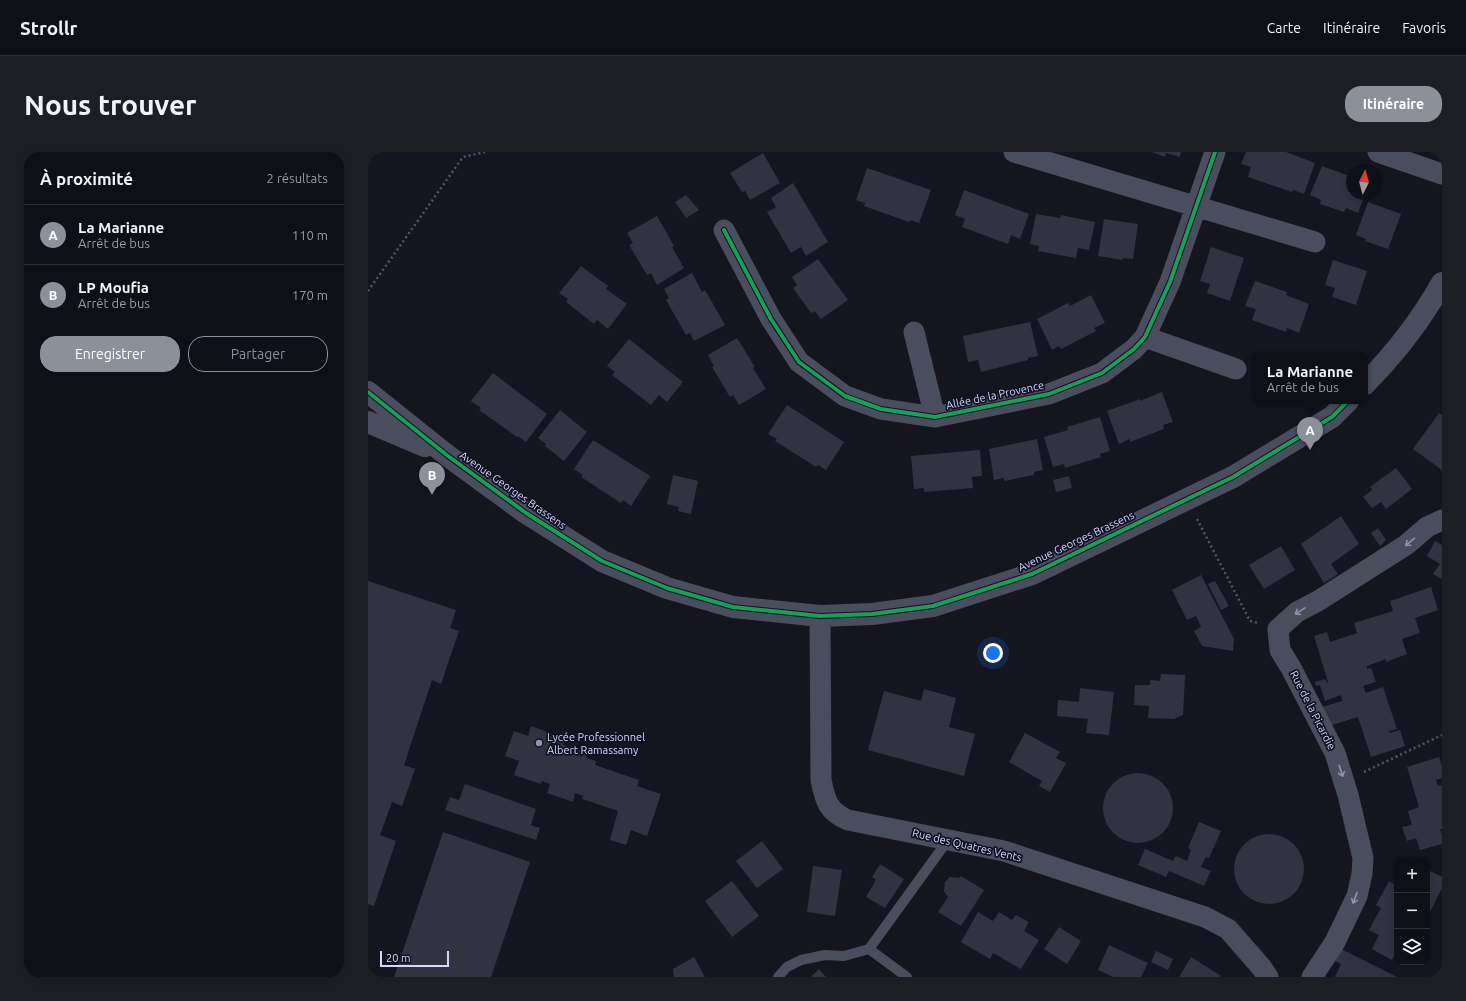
<!DOCTYPE html>
<html lang="fr">
<meta charset="utf-8">
<style>
:root{--surface:#0f1017;--page:#1d1e24;--text:#f1f3f6;--muted:#9b9da1;--line:#2f3036;--accent:#8c9099}
body{margin:0;font-family:Ubuntu,sans-serif;background:var(--page);color:var(--text)}
.controls{position:absolute;right:12px;bottom:12px;display:grid;overflow:hidden;border-radius:8px;box-shadow:0 2px 10px #0003}
.controls button{width:36px;height:36px;display:grid;place-items:center;padding:0;border:0;border-bottom:1px solid var(--line);background:var(--surface);color:var(--text);font:20px sans-serif}
.compass{position:absolute;left:978px;top:12px;width:36px;height:36px;border-radius:50%;background:var(--surface);box-shadow:0 2px 10px #0003;rotate:6deg}
.scale{position:absolute;left:12px;bottom:10px;width:69px;box-sizing:border-box;padding-left:4px;border:2px solid #d6d9fb;border-top:0;font-size:11px;line-height:14px;white-space:nowrap;color:#d6d9fb;-webkit-text-stroke:3px #101123;paint-order:stroke}
.you{position:absolute;left:625px;top:501px;width:14px;height:14px;margin:-10px;border:3px solid #fff;border-radius:50%;background:#1a73e8;box-shadow:0 0 0 6px #1a73e833}
.badge{display:grid;place-items:center;width:26px;height:26px;border-radius:50%;background:var(--accent);color:#fff;font-size:13px;font-weight:700}
.pin{position:absolute;translate:-50% -33px;filter:drop-shadow(0 1px 2px #0008)}
.pin::after{content:'';position:absolute;top:21px;width:14px;height:12px;background:inherit;clip-path:polygon(0 0,100% 0,50% 100%)}
.popup{position:absolute;left:884px;top:200px;width:116px;height:52px;box-sizing:border-box;display:grid;place-content:center;border-radius:8px;background:var(--surface);filter:drop-shadow(0 1px 3px #0005);font-size:13px;white-space:nowrap;color:var(--muted)}
.popup b{font-size:15px;color:var(--text)}
.popup::after{content:'';position:absolute;left:50%;top:100%;margin-left:-8px;border:8px solid transparent;border-top-color:var(--surface)}
.list{margin:0;padding:0;list-style:none}
h2{display:flex;justify-content:space-between;align-items:center;height:52px;margin:0;padding:0 16px;font-size:17px}
h2 small{font-size:13px;font-weight:400;color:var(--muted)}
.list li{display:grid;grid-template-columns:26px 1fr auto;gap:12px;align-items:center;box-sizing:border-box;height:60px;padding:0 16px;border-top:1px solid var(--line)}
.list b{display:block;font-size:15px;white-space:nowrap}
.list p{margin:0;font-size:13px;white-space:nowrap;color:var(--muted)}
.list em{font-size:13px;font-style:normal;color:var(--muted)}
.actions{display:flex;gap:8px;padding:12px 16px}
.actions a{flex:1;padding:9px 0;border:1px solid var(--accent);border-radius:16px;text-align:center;font-size:14px;color:var(--accent)}
.actions .main{background:var(--accent);color:#fff}
.icon{flex:none;width:22px;height:22px;fill:none;stroke:currentColor;stroke-width:2;stroke-linecap:round;stroke-linejoin:round}
.map{position:relative;flex:none;width:1074px;height:825px;overflow:hidden;border-radius:16px}
header{display:flex;align-items:center;gap:24px;box-sizing:border-box;height:56px;padding:0 20px;background:var(--surface);border-bottom:1px solid var(--line)}
header strong{font-size:19px}
nav{display:flex;gap:22px;margin-inline-start:auto;font-size:14px}
.intro{display:flex;align-items:center;justify-content:space-between;box-sizing:border-box;height:96px;padding:0 24px}
h1{margin:0;font-size:28px}
.button{padding:10px 18px;border-radius:16px;background:var(--accent);color:#fff;font-size:14px;font-weight:700}
main{display:flex;gap:24px;padding:0 24px}
aside{flex:1;background:var(--surface);border-radius:16px;box-shadow:0 2px 10px #0003}
.map>svg:first-child{display:block}
.building{fill:#323341}
.lines{fill:none;stroke-linecap:round;stroke-linejoin:round}
.path{stroke:#4b5b61;stroke-width:2.5;stroke-dasharray:2 3;stroke-linecap:butt}
.service{stroke:#4a4d5e;stroke-width:10}
.minor{stroke:#4a4d5e;stroke-width:21}
.tertiary{stroke:#4a4d5e;stroke-width:22}
.cycleway-casing{stroke:#101123;stroke-width:6}
.cycleway{stroke:#1a9f57;stroke-width:4}
.oneway{stroke:#9093ac}
.poi-dot{fill:#9294ae;stroke:#101123;stroke-width:1.5}
.labels{text-anchor:middle;dominant-baseline:central;stroke-width:3.5;stroke-linejoin:round;paint-order:stroke}
.street-label{font-size:11px;fill:#d6d9fb;stroke:#101123}
.poi-label{font-size:11px;fill:#d6d9fb;stroke:#101123;text-anchor:start}
</style>
<header>
<strong>Strollr</strong>
<nav><a>Carte</a><a>Itinéraire</a><a>Favoris</a></nav>
</header>
<div class="intro"><h1>Nous trouver</h1><a class="button">Itinéraire</a></div>
<main>
<aside>
<h2>À proximité<small>2 résultats</small></h2>
<ul class="list">
<li><span class="badge">A</span><div><b>La Marianne</b><p>Arrêt de bus</p></div><em>110 m</em></li>
<li><span class="badge">B</span><div><b>LP Moufia</b><p>Arrêt de bus</p></div><em>170 m</em></li>
</ul>
<div class="actions"><a class="main">Enregistrer</a><a>Partager</a></div>
</aside>
<div class="map">
<svg width="1074" height="825" viewBox="0 0 1074 825">
<rect width="100%" height="100%" fill="#14151f"/>
<path class="building" d="M 784,0 L 813,0 L 812,5 L 798,1 L 797,5 Z
M 878,0 L 918,0 L 947,11 L 936,42 L 925,38 L 924,40 L 880,25 L 883,15 L 873,12 Z
M 395,1 L 412,31 L 382,48 L 377,39 L 374,40 L 362,21 Z
M 954,14 L 984,25 L 984,42 L 997,42 L 990,61 L 978,56 L 976,60 L 952,52 L 953,48 L 942,43 Z
M 499,16 L 563,38 L 551,71 L 542,68 L 541,70 L 496,54 L 497,51 L 488,48 Z
M 425,31 L 460,90 L 438,104 L 433,95 L 423,101 L 399,60 L 408,55 L 403,46 Z
M 596,38 L 661,62 L 652,87 L 643,83 L 640,92 L 594,75 L 597,67 L 587,63 Z
M 318,43 L 331,58 L 318,66 L 307,50 Z
M 1000,50 L 1033,62 L 1020,97 L 997,89 L 998,87 L 988,83 Z
M 668,62 L 692,66 L 693,63 L 727,70 L 721,98 L 710,96 L 708,106 L 670,99 L 671,94 L 662,92 Z
M 289,64 L 306,94 L 304,95 L 316,116 L 289,133 L 283,121 L 279,123 L 261,93 L 265,91 L 259,81 Z
M 736,67 L 770,72 L 765,107 L 755,106 L 755,108 L 730,104 Z
M 843,95 L 876,106 L 862,149 L 839,141 L 842,132 L 832,129 Z
M 450,107 L 480,148 L 453,167 L 447,159 L 443,161 L 425,136 L 429,133 L 424,125 Z
M 965,108 L 999,119 L 988,153 L 964,145 L 967,136 L 957,133 Z
M 213,114 L 240,134 L 238,137 L 259,152 L 240,177 L 229,168 L 226,172 L 198,150 L 200,147 L 191,141 Z
M 324,121 L 334,140 L 337,138 L 357,173 L 326,189 L 322,181 L 318,183 L 298,148 L 301,146 L 296,137 Z
M 887,129 L 919,140 L 918,143 L 941,152 L 931,181 L 919,176 L 918,180 L 884,168 L 888,157 L 877,154 Z
M 723,143 L 737,171 L 726,176 L 728,179 L 693,197 L 691,194 L 684,198 L 669,167 L 700,151 L 702,154 Z
M 662,170 L 670,204 L 660,206 L 660,208 L 613,220 L 610,208 L 600,210 L 595,184 Z
M 369,186 L 387,215 L 385,216 L 398,237 L 371,253 L 365,243 L 362,245 L 344,215 L 346,214 L 340,203 Z
M 261,187 L 315,230 L 299,250 L 291,243 L 283,253 L 244,223 L 247,220 L 239,214 Z
M 125,221 L 179,262 L 158,290 L 150,284 L 149,285 L 111,258 L 113,256 L 103,249 Z
M 794,240 L 805,270 L 795,273 L 796,277 L 762,290 L 762,287 L 751,292 L 739,259 L 772,247 L 772,249 Z
M 419,253 L 476,290 L 458,318 L 450,313 L 448,315 L 407,289 L 409,287 L 400,282 Z
M 192,258 L 219,280 L 196,309 L 177,294 L 178,292 L 170,286 Z
M 1071,261 L 1074,263 L 1074,318 L 1045,297 Z
M 732,265 L 742,299 L 732,302 L 733,305 L 697,316 L 696,312 L 685,315 L 676,285 L 700,278 L 699,275 Z
M 669,287 L 675,318 L 666,320 L 666,323 L 636,329 L 636,326 L 626,328 L 621,297 Z
M 225,288 L 282,324 L 263,354 L 255,348 L 253,351 L 213,325 L 215,323 L 206,317 Z
M 612,298 L 614,324 L 604,325 L 605,336 L 556,340 L 556,336 L 546,337 L 543,304 Z
M 1028,316 L 1044,337 L 1018,357 L 1013,350 L 1004,356 L 995,345 L 1004,338 L 1002,335 Z
M 305,323 L 330,329 L 323,362 L 310,359 L 311,355 L 299,352 Z
M 701,324 L 704,336 L 688,340 L 685,328 Z
M 973,364 L 991,392 L 963,412 L 970,422 L 956,431 L 933,392 Z
M 1010,376 L 1018,388 L 1012,394 L 1003,381 Z
M 1067,389 L 1074,393 L 1074,427 L 1065,422 L 1072,412 L 1059,404 Z
M 913,394 L 927,418 L 896,437 L 881,413 Z
M 833,423 L 866,487 L 865,499 L 834,494 L 826,479 L 833,475 L 828,464 L 819,468 L 804,438 Z
M 0,429 L 88,458 L 82,476 L 91,479 L 73,532 L 64,528 L 36,613 L 47,617 L 34,654 L 24,650 L 12,683 L 28,689 L 6,754 L 0,752 Z
M 847,429 L 861,454 L 853,458 L 840,432 Z
M 1063,435 L 1070,458 L 1047,466 L 1052,481 L 1034,487 L 1039,502 L 1018,510 L 1018,507 L 999,514 L 999,517 L 1003,516 L 1008,530 L 995,534 L 998,541 L 1015,535 L 1029,577 L 1021,579 L 1021,581 L 1032,578 L 1037,594 L 1003,605 L 990,565 L 961,574 L 954,555 L 974,549 L 973,543 L 957,549 L 952,533 L 948,534 L 947,530 L 957,527 L 959,531 L 960,530 L 946,484 L 959,480 L 962,490 L 989,481 L 986,471 L 1025,459 L 1022,449 Z
M 793,522 L 817,523 L 815,563 L 806,567 L 780,566 L 781,554 L 766,553 L 767,533 L 782,533 L 782,528 L 792,529 Z
M 712,536 L 746,540 L 741,583 L 718,581 L 720,567 L 689,564 L 690,548 L 711,550 Z
M 556,537 L 588,546 L 581,575 L 607,582 L 596,624 L 500,598 L 516,539 L 553,549 Z
M 163,574 L 197,586 L 195,593 L 220,601 L 218,606 L 228,609 L 227,613 L 271,628 L 269,634 L 293,642 L 279,684 L 263,678 L 258,693 L 242,688 L 250,659 L 214,647 L 215,644 L 207,641 L 205,650 L 179,641 L 182,632 L 174,629 L 173,632 L 146,623 L 151,609 L 137,604 L 146,579 L 160,584 Z
M 657,581 L 692,600 L 688,606 L 698,611 L 682,640 L 671,634 L 674,629 L 641,610 Z
M 1071,605 L 1074,614 L 1074,626 L 1068,628 L 1070,634 L 1074,633 L 1074,677 L 1072,677 L 1074,684 L 1074,692 L 1052,698 L 1048,686 L 1039,689 L 1034,675 L 1044,673 L 1040,659 L 1051,655 L 1039,615 Z
M735 656a35 35 0 1 1 70 0a35 35 0 1 1-70 0Z
M 97,632 L 168,657 L 163,673 L 172,676 L 168,688 L 77,658 L 82,645 L 91,648 Z
M 831,670 L 853,679 L 841,706 L 838,705 L 833,715 L 843,719 L 836,734 L 801,719 L 798,725 L 770,713 L 777,697 L 805,709 L 808,704 L 819,709 L 823,698 L 820,696 Z
M 75,680 L 162,710 L 123,825 L 26,825 Z
M866 717a35 35 0 1 1 70 0a35 35 0 1 1-70 0Z
M 394,689 L 415,717 L 389,736 L 368,709 Z
M 512,712 L 536,727 L 517,756 L 498,745 L 508,728 L 504,725 Z
M 445,714 L 474,718 L 467,764 L 439,760 Z
M 1060,718 L 1074,725 L 1074,736 L 1060,764 L 1059,764 L 1059,721 Z
M 593,724 L 616,738 L 593,774 L 570,760 L 580,745 L 576,739 L 577,730 L 582,725 L 591,726 Z
M 1029,726 L 1029,799 L 1024,808 L 1004,797 L 1011,783 L 1001,778 L 1013,756 L 1008,753 L 1021,729 L 1026,732 Z
M 364,729 L 391,764 L 364,785 L 337,749 Z
M 610,760 L 625,769 L 631,760 L 644,768 L 648,763 L 661,770 L 656,779 L 671,788 L 653,817 L 625,801 L 622,807 L 593,790 Z
M 691,775 L 713,789 L 699,812 L 676,797 Z
M 741,793 L 780,811 L 773,825 L 745,825 L 730,818 Z
M 971,796 L 1029,825 L 967,825 L 973,812 L 965,808 Z
M 788,799 L 805,807 L 800,818 L 783,810 Z
M 326,805 L 337,825 L 306,825 L 305,817 Z
M 823,805 L 853,824 L 852,825 L 811,825 Z
M 451,817 L 458,825 L 443,825 Z"/>
<g class="lines">
<path class="path" d="M 0,139 L 95,5 L 117,0
M 829,367 L 882,469 L 890,471
M 996,620 L 1074,583"/>
<path class="service" d="M 501,797 L 539,825
M 410,825 L 419,815 L 433,808 L 457,803 L 476,804 L 501,797 L 580,688"/>
<path class="minor" d="M 646,0 L 947,90
M 1010,0 L 1074,22
M 356,78 L 403,167 L 431,210 L 477,244 L 513,257 L 567,265 L 681,242 L 734,221 L 766,197 L 777,185 L 802,130 L 847,0
M 546,180 L 567,265
M 777,185 L 868,217
M 452,464 L 453,628 C 457,648 460,660 480,668 L 636,699 L 837,765 L 860,777 L 894,816 L 900,825
M 944,825 L 967,790 L 989,744 L 994,722 L 995,706 L 980,643 L 967,601 L 923,516 L 912,498 L 910,477 L 929,460 L 950,449 L 1038,393 L 1059,375 L 1074,368"/>
<path class="tertiary" d="M 997,232 C 1027,202 1053,168 1074,131
M 0,240 L 80,304 L 158,361 L 234,409 L 299,436 L 365,455 L 452,464 L 504,462 L 565,454 L 664,422 L 865,325 L 964,265 L 980,249
M 0,270 L 57,294"/>
<g class="cycleway-casing">
<path id="cycleway" d="M 356,78 L 403,167 L 431,210 L 477,244 L 513,257 L 567,265 L 681,242 L 734,221 L 766,197 L 777,185 L 802,130 L 847,0
M 0,240 L 80,304 L 158,361 L 234,409 L 299,436 L 365,455 L 452,464 L 504,462 L 565,454 L 664,422 L 865,325 L 964,265 L 980,249"/>
</g>
<use href="#cycleway" class="cycleway"/>
</g>
<defs><path id="oneway-shaft" d="M-6 0H5M1.5-3L5.5 0L1.5 3" fill="none" stroke-width="1.6" stroke-linecap="round" stroke-linejoin="round"/></defs>
<g class="oneway">
<use href="#oneway-shaft" transform="translate(1042 390) rotate(141)"/>
<use href="#oneway-shaft" transform="translate(932 459) rotate(148)"/>
<use href="#oneway-shaft" transform="translate(973 619) rotate(72)"/>
<use href="#oneway-shaft" transform="translate(987 746) rotate(111)"/>
</g>
<circle class="poi-dot" cx="171" cy="591" r="4"/>
<g class="labels">
<g class="street-label">
<text transform="translate(627 243) rotate(-12)">Allée de la Provence</text>
<text transform="translate(145 338) rotate(35)">Avenue Georges Brassens</text>
<text transform="translate(708 389) rotate(-25)">Avenue Georges Brassens</text>
<text transform="translate(945 558) rotate(63)">Rue de la Picardie</text>
<text transform="translate(599 693) rotate(13)">Rue des Quatres Vents</text>
</g>
<g class="poi-label">
<text x="179" y="585">Lycée Professionnel<tspan x="179" dy="13">Albert Ramassamy</tspan></text>
</g>
</g>
</svg>
<div class="controls">
<button>+</button>
<button>−</button>
<button><svg class="icon" aria-label="layers" viewBox="0 0 24 24"><path d="M12 4l9 5-9 5-9-5zM3 14l9 5 9-5"/></svg></button>
</div>
<svg class="compass" viewBox="-18 -18 36 36"><path d="M0-13l5 13h-10z" fill="#e53935"/><path d="M0 13l5-13h-10z" fill="#9b9da1"/></svg>
<div class="scale">20 m</div>
<div class="you"></div>
<div class="pin badge" style="left:942px;top:298px">A</div>
<div class="popup"><b>La Marianne</b>Arrêt de bus</div>
<div class="pin badge" style="left:64px;top:343px">B</div>
</div>
</main>
